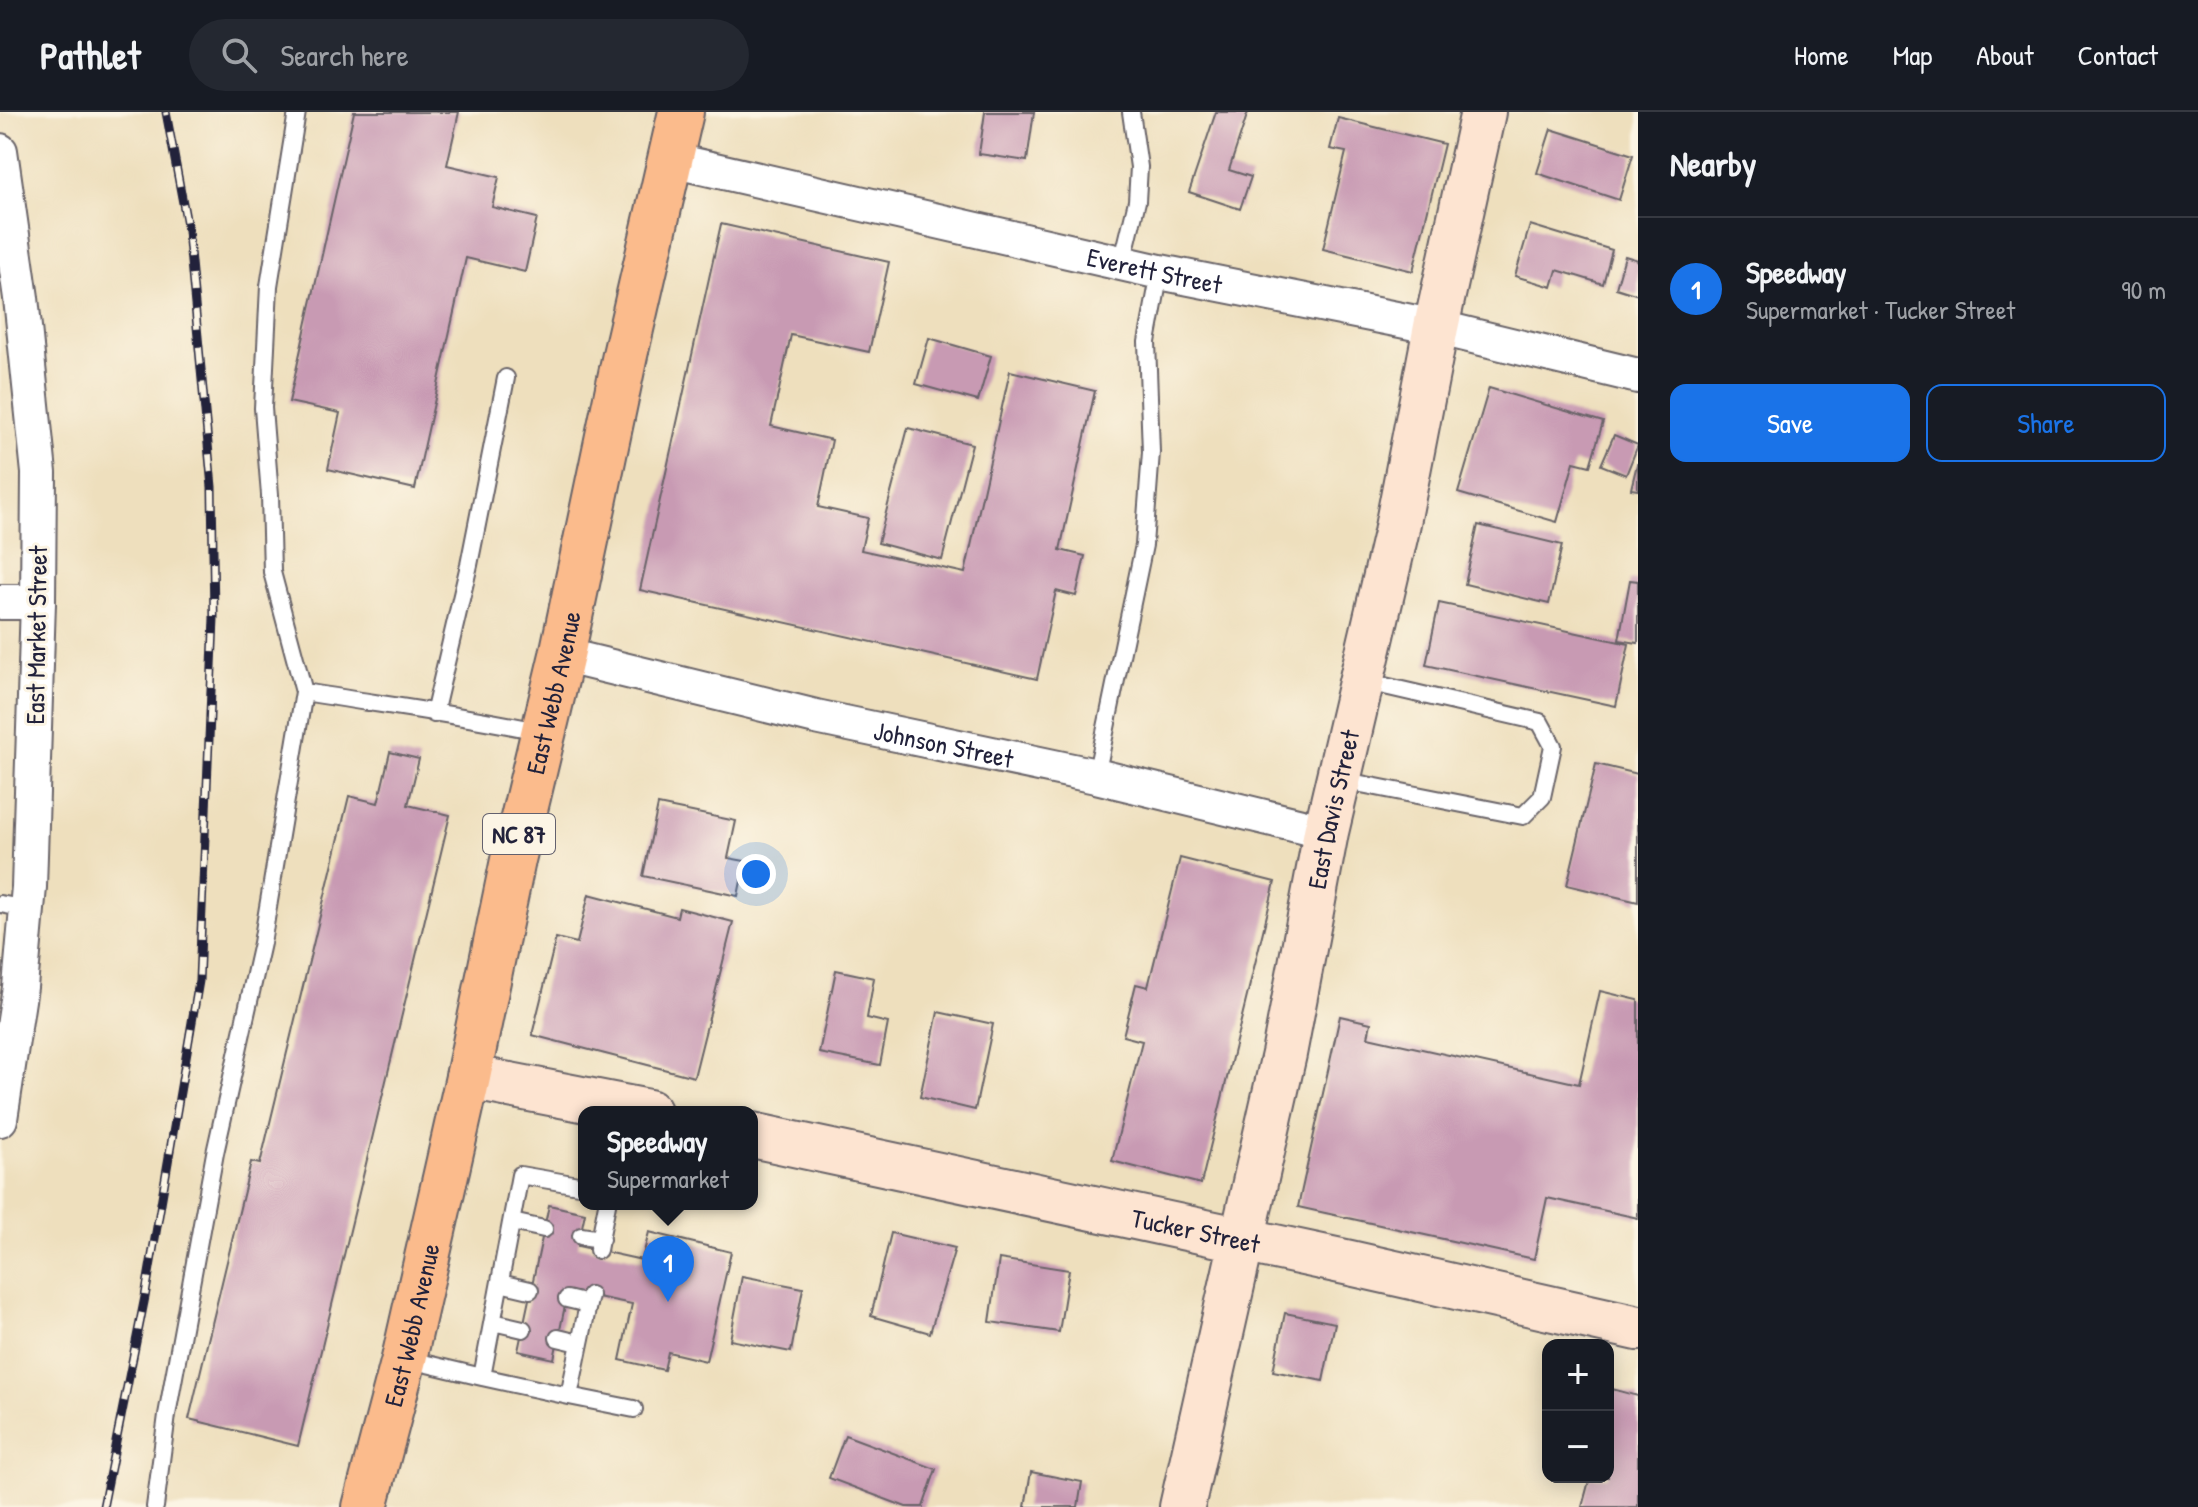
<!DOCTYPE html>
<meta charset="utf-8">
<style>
:root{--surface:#171b24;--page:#242831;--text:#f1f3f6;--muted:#9ea1a6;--line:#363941;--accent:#1a73e8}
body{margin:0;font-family:"Patrick Hand",sans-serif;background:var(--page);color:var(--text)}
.controls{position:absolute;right:24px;bottom:24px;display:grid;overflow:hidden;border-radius:16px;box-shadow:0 4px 20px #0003}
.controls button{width:72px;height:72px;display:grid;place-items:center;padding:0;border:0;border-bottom:2px solid var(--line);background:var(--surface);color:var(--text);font:40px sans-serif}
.you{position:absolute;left:756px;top:762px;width:28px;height:28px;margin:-20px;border:6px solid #fff;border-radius:50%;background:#1a73e8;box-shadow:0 0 0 12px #1a73e833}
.badge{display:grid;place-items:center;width:52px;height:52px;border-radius:50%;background:var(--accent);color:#fff;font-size:26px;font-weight:700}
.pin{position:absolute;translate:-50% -66px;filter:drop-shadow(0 2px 4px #0008)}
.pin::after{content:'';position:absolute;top:42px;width:28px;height:24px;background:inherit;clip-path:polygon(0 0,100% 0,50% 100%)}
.popup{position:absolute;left:578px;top:994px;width:180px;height:104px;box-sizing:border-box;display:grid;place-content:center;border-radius:16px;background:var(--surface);filter:drop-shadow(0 2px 6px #0005);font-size:26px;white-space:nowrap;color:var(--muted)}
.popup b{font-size:30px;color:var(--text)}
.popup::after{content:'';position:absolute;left:50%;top:100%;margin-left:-16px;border:16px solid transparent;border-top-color:var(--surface)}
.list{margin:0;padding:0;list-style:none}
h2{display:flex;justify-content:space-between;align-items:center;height:104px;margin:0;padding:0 32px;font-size:34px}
h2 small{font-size:26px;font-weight:400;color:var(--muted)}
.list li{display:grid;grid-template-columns:52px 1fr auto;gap:24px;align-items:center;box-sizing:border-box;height:144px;padding:0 32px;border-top:2px solid var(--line)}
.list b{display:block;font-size:30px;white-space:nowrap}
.list p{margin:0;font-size:26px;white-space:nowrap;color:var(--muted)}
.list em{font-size:26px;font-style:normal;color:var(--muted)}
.actions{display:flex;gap:16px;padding:24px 32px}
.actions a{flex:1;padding:18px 0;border:2px solid var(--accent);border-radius:16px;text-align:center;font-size:28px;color:var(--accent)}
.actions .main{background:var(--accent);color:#fff}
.icon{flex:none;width:44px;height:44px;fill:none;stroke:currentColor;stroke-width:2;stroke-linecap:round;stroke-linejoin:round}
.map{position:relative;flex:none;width:1638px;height:1395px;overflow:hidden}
header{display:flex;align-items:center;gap:48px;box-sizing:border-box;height:112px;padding:0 40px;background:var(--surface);border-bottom:2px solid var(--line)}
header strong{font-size:38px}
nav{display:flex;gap:44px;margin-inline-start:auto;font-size:28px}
.search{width:560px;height:72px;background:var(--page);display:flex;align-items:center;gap:20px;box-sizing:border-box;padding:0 28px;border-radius:44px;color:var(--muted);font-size:30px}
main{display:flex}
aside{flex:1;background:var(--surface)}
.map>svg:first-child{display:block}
.building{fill:#c89ab3}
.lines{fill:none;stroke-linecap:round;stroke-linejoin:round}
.lane-casing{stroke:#696468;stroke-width:20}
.street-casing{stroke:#696468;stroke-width:38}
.secondary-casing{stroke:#696468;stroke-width:48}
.highway-casing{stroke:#696468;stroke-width:48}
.lane{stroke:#fff;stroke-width:16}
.street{stroke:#fff;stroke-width:34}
.secondary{stroke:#fde4d1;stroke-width:44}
.highway{stroke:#fbbb8c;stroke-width:44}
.rail-casing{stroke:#22223b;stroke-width:9}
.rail{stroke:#fcf5e5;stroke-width:6;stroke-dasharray:18;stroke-linecap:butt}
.labels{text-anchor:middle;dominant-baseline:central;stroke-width:6;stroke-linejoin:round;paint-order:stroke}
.shield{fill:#fcf5e5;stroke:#63616e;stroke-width:2}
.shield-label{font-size:24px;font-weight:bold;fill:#22223b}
.street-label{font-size:26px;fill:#22223b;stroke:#fcf5e5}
</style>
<header>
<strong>Pathlet</strong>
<div class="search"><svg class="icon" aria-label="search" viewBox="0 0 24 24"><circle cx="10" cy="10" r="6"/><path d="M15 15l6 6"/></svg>Search here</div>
<nav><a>Home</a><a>Map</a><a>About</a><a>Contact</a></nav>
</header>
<main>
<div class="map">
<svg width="1638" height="1395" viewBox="0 0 1638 1395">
<rect width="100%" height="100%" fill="#fcf5e5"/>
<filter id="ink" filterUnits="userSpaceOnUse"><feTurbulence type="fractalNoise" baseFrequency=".0125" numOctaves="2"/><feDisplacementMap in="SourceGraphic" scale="16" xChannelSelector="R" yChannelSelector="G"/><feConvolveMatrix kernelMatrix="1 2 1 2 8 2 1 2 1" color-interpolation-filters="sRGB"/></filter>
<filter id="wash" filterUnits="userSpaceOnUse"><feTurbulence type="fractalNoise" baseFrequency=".006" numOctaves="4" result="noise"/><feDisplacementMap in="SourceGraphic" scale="32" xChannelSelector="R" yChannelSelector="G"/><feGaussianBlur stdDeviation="1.8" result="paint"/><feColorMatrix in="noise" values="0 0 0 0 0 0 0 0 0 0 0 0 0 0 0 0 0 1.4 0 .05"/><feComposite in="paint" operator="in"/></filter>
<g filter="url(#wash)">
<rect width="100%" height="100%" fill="#eedfbd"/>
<g id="blocks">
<path class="building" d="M 354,0 L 459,0 L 447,53 L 499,65 L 492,95 L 537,106 L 525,160 L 466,146 L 415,377 L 328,357 L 340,301 L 289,290 Z
M 985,0 L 1034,0 L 1027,49 L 979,42 Z
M 1216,0 L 1248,0 L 1229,58 L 1251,65 L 1240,97 L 1189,80 Z
M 1338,6 L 1444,32 L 1413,159 L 1323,137 L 1346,40 L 1330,37 Z
M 1551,17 L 1633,43 L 1619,88 L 1537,61 Z
M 721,112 L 889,150 L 869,240 L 791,223 L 771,314 L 832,328 L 818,395 L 868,406 L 861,438 L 965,461 L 1010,259 L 1095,279 L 1060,438 L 1085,444 L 1076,484 L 1056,479 L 1037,567 L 640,478 Z
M 1530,113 L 1612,138 L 1603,172 L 1557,158 L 1552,175 L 1515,164 Z
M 1625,144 L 1638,148 L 1638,183 L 1616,176 Z
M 929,226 L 991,244 L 978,289 L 916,272 Z
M 1489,276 L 1603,310 L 1590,354 L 1574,350 L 1557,410 L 1458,381 Z
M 908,316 L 972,332 L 942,448 L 878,431 Z
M 1614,323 L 1638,333 L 1626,363 L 1601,353 Z
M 1637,352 L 1638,352 L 1638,378 L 1631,377 Z
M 1478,413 L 1562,433 L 1549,492 L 1465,472 Z
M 1630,468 L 1638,469 L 1638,531 L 1619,528 Z
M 1439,491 L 1629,532 L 1616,594 L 1426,553 Z
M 390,640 L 419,647 L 408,693 L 450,703 L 298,1334 L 189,1307 L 251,1050 L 260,1052 L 349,684 L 378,691 Z
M 1596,652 L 1638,662 L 1638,790 L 1567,773 Z
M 658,693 L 736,709 L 728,746 L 745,749 L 738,784 L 643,764 Z
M 1180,746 L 1275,770 L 1201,1072 L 1112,1049 L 1142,929 L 1123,924 L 1136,872 L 1148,875 Z
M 589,782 L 677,805 L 679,796 L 733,810 L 694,965 L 532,923 L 556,826 L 577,831 Z
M 836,858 L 874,866 L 867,906 L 888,911 L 880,953 L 819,941 Z
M 1600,879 L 1638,888 L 1638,1106 L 1547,1086 L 1534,1147 L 1298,1095 L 1340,904 L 1371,911 L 1368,925 L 1579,972 Z
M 938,900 L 993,912 L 975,998 L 920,985 Z
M 549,1093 L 585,1101 L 578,1134 L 642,1148 L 649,1120 L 731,1140 L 706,1249 L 668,1240 L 664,1258 L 620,1248 L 632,1192 L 568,1179 L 554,1247 L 518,1239 Z
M 891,1121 L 955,1136 L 930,1221 L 871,1204 Z
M 999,1147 L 1069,1158 L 1059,1220 L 990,1210 Z
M 742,1164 L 803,1176 L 791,1240 L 730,1228 Z
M 1285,1201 L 1335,1211 L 1323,1269 L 1273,1259 Z
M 1612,1277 L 1638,1284 L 1638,1395 L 1582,1395 L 1590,1365 L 1608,1365 L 1608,1294 Z
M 845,1323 L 936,1357 L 923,1395 L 906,1395 L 829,1366 Z
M 1031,1360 L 1082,1370 L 1078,1395 L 1025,1395 Z"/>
</g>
</g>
<g filter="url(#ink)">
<use href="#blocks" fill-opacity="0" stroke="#696468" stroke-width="2"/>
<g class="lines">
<g class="lane-casing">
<path id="lane" d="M 297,0 L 269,174 L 263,296 L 270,383 L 272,460 L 304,580
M 1122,151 L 1137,89 L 1139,55 L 1131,0
M 434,602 L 469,453 L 506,266
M 1096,664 L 1144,433 L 1151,340 L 1147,230 L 1160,160
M 1341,668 L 1523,704 L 1542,685 L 1553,634 L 1540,610 L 1363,569
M 0,792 L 27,797
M 512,1110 L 544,1117
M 581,1124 L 601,1127
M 598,1138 L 607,1092
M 500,1171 L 530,1178
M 567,1187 L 588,1192
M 493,1210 L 523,1217
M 558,1226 L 579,1231
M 406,1247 L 482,1265 L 520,1063 L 584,1074
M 482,1265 L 569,1284 L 590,1183
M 569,1284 L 634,1297
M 155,1395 L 167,1303 L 215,1041 L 262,831 L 304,580 C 383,593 464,603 542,620"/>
</g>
<g class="street-casing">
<g id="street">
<path d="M 0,39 L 21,186 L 39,361 L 38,490 L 29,775 L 20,875 L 0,1007"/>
<path id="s1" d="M 671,48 L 1160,160 L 1436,215 L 1638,264"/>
<path d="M 0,490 L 38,490"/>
<path id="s2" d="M 562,543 L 816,605 L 1096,664 L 1326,720"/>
</g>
</g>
<g class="secondary-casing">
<g id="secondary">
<path d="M 468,965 L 649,1000"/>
<path id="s3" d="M 752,1023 L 1350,1151 L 1638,1216"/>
<path id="s4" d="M 1182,1395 L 1284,942 L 1326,720 L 1396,421 L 1436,215 L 1483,0"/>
</g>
</g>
<g class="highway-casing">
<g id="highway">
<path id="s5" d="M 365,1395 L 404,1247 L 468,965 L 513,748 L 562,543 L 625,243 L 681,0"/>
</g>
</g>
<use href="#lane" class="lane"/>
<use href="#street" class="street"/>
<use href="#secondary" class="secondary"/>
<use href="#highway" class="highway"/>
<g class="rail-casing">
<path id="rail" d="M 103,1395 L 145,1185 L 199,869 L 214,506 L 212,375 L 188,118 L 166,0"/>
</g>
<use href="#rail" class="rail"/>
</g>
</g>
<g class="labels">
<rect class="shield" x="483" y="702" width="72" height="40" rx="6"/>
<g class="shield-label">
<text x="519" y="722">NC 87</text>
</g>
<g class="street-label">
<text stroke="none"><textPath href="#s1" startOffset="496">Everett Street</textPath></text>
<text transform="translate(36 523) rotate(-89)">East Market Street</text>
<text stroke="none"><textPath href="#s5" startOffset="836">East Webb Avenue</textPath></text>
<text stroke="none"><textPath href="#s2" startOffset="392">Johnson Street</textPath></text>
<text stroke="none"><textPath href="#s4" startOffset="714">East Davis Street</textPath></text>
<text stroke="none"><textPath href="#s3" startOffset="454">Tucker Street</textPath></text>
<text stroke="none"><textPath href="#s5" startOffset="188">East Webb Avenue</textPath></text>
</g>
</g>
</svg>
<div class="controls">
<button>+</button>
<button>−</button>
</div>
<div class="you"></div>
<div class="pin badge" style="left:668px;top:1190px">1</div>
<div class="popup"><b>Speedway</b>Supermarket</div>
</div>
<aside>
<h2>Nearby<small></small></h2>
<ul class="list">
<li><span class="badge">1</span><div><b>Speedway</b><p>Supermarket · Tucker Street</p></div><em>90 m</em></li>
</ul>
<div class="actions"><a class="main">Save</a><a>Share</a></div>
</aside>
</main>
